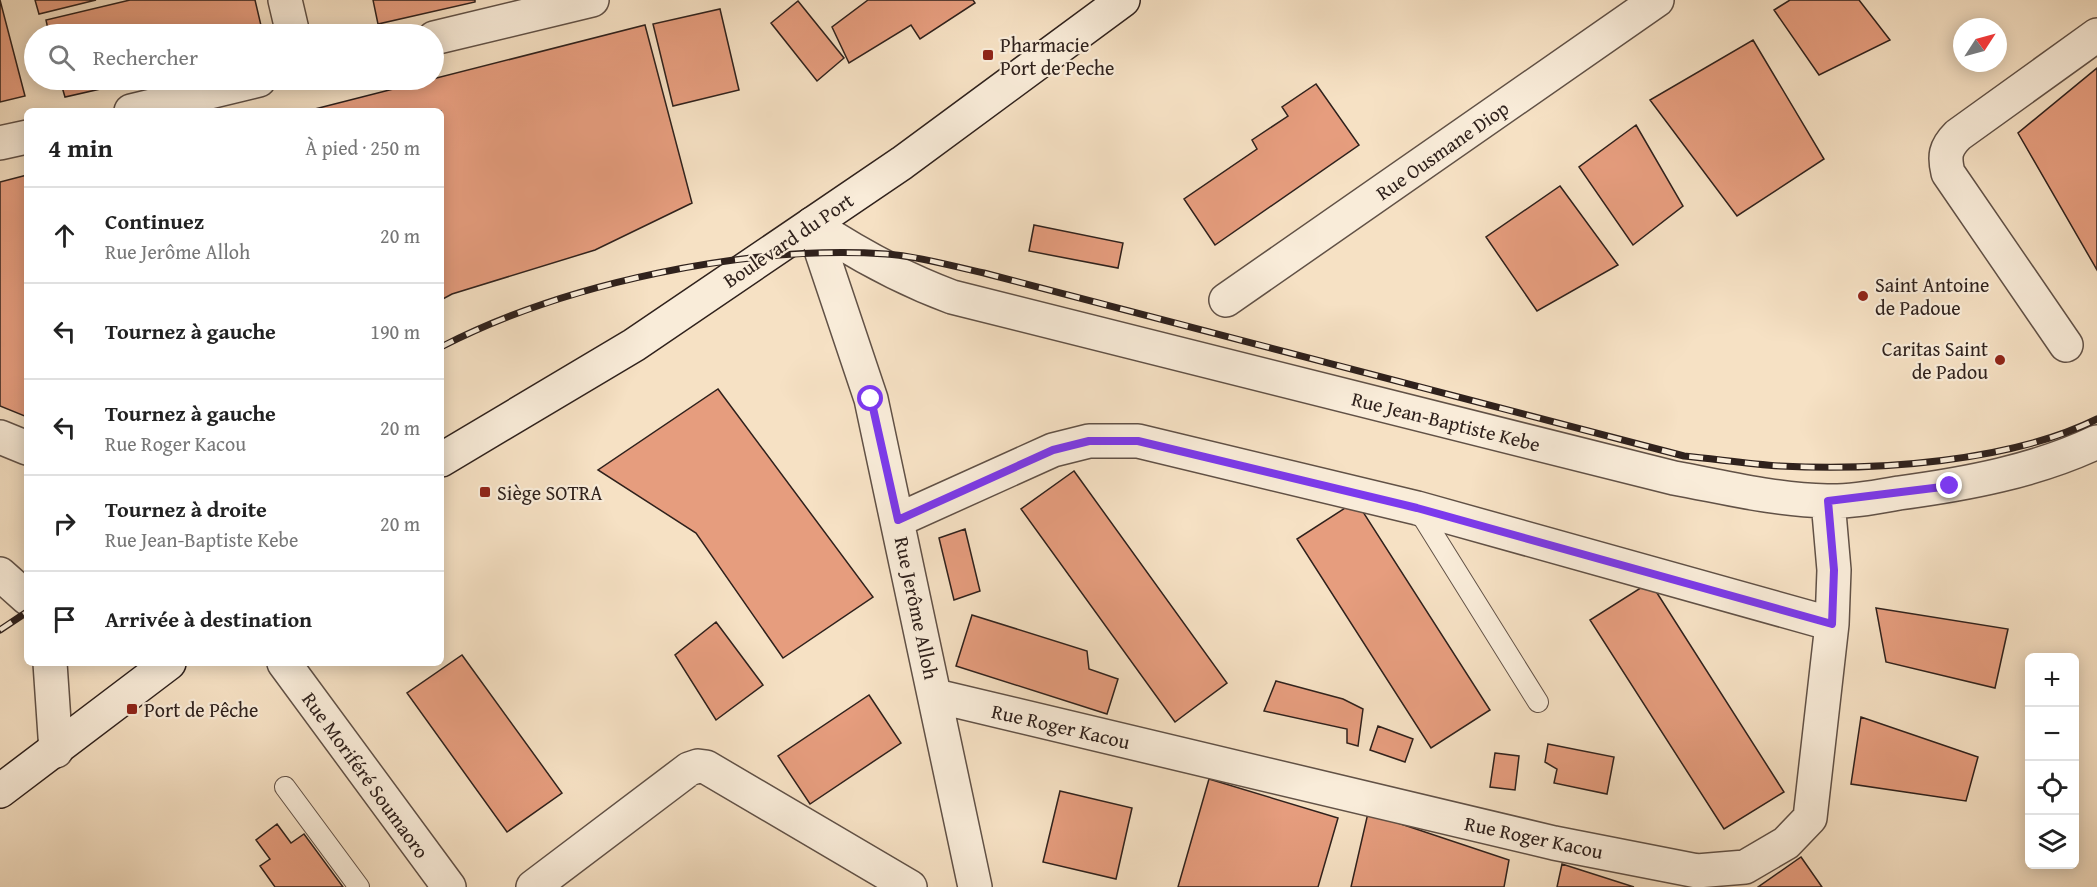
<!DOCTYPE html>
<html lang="fr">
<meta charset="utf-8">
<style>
:root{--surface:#fff;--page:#f6f6f6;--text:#222;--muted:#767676;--line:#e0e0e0}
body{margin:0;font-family:"Gentium Book Plus",serif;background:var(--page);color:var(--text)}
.controls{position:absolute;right:18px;bottom:18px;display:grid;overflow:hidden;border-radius:9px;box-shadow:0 3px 15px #0003}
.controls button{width:54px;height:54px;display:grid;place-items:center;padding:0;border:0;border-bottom:2px solid var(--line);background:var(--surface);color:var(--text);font:30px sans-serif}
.compass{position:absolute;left:1953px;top:18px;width:54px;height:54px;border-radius:50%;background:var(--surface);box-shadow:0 3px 15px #0003;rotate:54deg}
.stop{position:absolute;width:18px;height:18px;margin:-14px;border:4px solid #7c3aed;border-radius:50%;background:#fff}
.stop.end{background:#7c3aed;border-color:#fff;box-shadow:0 2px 6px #0008}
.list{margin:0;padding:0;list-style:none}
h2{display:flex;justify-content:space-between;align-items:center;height:78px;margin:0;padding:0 24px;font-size:26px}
h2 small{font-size:20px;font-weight:400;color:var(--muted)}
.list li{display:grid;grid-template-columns:39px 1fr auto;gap:18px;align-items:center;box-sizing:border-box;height:96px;padding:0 24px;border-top:2px solid var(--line)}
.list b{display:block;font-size:22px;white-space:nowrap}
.list p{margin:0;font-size:20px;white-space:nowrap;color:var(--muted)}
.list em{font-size:20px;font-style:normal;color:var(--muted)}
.icon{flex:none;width:33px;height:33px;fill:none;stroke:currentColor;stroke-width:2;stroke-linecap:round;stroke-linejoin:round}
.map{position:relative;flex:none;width:2097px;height:887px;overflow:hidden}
.search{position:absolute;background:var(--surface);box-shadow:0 3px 15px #0003;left:24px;top:24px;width:420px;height:66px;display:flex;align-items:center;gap:15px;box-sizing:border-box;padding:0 21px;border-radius:33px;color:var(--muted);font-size:22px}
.panel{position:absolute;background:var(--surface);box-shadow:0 3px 15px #0003;left:24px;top:108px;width:420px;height:558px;border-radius:9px}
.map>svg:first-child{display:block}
.building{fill:#e69d7e;stroke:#2f211c;stroke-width:1.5}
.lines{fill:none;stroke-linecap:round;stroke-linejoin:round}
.service-casing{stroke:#615146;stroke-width:22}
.minor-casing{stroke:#615146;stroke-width:36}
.tertiary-casing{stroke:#615146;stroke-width:36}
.secondary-casing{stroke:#2f211c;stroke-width:36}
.service{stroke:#f9ecd9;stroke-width:20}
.minor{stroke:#f9ecd9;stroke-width:33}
.tertiary{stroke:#f9ecd9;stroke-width:33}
.secondary{stroke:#f9ecd9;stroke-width:33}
.rail-casing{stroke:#2f211c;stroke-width:7}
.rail{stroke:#f9ecd9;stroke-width:4.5;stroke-dasharray:14;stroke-linecap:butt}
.route{stroke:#7c3aed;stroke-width:8}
.poi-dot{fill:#8f2418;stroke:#f9ecd9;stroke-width:2}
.labels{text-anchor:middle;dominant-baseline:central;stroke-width:4.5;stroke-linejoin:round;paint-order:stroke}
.poi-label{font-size:20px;fill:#2f211c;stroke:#f9ecd9;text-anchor:start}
.street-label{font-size:20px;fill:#2f211c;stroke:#f9ecd9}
</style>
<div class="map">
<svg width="2097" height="887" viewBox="0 0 2097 887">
<rect width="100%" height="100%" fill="#f6e1c4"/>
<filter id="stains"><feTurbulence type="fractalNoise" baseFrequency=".00333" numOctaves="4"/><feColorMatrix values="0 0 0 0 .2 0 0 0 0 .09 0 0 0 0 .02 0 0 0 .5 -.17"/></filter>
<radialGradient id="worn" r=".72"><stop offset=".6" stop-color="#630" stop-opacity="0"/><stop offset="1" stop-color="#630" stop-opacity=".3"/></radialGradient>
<path class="building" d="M 0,0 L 25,96 L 0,102 Z
M 35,0 L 96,0 L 39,14 Z
M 130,0 L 255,0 L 263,34 L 49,34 L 46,20 Z
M 373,0 L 475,0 L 475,2 L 378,24 Z
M 868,0 L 973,0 L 975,3 L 920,39 L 911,25 L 849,63 L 832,27 Z
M 1790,0 L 1859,0 L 1890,40 L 1819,75 L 1774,10 Z
M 798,1 L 844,58 L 817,81 L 771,23 Z
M 720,9 L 739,90 L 673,106 L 653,24 Z
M 645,25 L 692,203 L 595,250 L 452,294 L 441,300 L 441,111 L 307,111 Z
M 1753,40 L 1824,159 L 1737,216 L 1650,100 Z
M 2097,68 L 2097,270 L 2018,133 Z
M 60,80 L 140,80 L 65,97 Z
M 1316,84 L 1359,145 L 1215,245 L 1184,199 L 1257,149 L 1252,140 L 1288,116 L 1282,107 Z
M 1636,125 L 1683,206 L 1633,245 L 1579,167 Z
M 27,175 L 27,417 L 0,406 L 0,182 Z
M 1560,186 L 1618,265 L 1537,311 L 1486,237 Z
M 1034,225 L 1123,243 L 1118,268 L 1029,251 Z
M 718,389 L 873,597 L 783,658 L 696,533 L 598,470 Z
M 1074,471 L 1227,683 L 1175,722 L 1021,509 Z
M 1356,501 L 1490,710 L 1431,748 L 1297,539 Z
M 965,529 L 980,591 L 954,600 L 939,538 Z
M 1650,582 L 1784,792 L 1724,829 L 1590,620 Z
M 1876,608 L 2008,629 L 1995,688 L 1886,662 Z
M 972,615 L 1087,651 L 1089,669 L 1118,679 L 1107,714 L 956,666 Z
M 716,622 L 763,685 L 716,720 L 675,655 Z
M 462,655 L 562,793 L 507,832 L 407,693 Z
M 1276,681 L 1343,699 L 1363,709 L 1358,746 L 1347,743 L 1347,729 L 1264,711 Z
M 869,695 L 901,743 L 810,804 L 778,756 Z
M 1861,717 L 1978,757 L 1966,801 L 1851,784 Z
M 1378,726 L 1413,739 L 1405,762 L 1370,750 Z
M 1548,744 L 1614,757 L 1607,794 L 1554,783 L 1557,769 L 1545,762 Z
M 1495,753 L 1519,756 L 1515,790 L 1490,787 Z
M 1209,779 L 1338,818 L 1318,887 L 1178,887 Z
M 1060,791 L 1132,808 L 1116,879 L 1043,862 Z
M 1368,813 L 1509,860 L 1504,887 L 1351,887 Z
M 277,824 L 291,843 L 304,834 L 343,887 L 275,887 L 260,866 L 270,859 L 256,840 Z
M 1801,857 L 1822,887 L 1758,887 Z
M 1562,864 L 1634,887 L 1557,887 Z"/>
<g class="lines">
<g class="service-casing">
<path id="service" d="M 1417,508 L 1538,702
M 285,787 L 359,887"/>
</g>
<g class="minor-casing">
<path id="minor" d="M 285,0 L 293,34
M 434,38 L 592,0
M 131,111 L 259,80
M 0,143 L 27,137
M 812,224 C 857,254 901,278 952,297 L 1674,478 C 1724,487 1775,500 1827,501 C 1851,502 1876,497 1899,493 C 1966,484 2036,471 2097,442
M 819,229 L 822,253 L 871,399 L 975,887
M 1226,300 L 1657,0
M 2066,345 L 1948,173 C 1944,156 1945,148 1958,135 L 2097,35
M 0,437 L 27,448
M 898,520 L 1053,450 L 1089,441 L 1138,441 L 1417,508 L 1832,624
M 0,574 L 27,598
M 50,663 L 56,751
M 936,696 L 1554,843 L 1697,871 L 1745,867 L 1786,843 L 1810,818 L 1832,624 L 1834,570 L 1828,501
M 533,887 L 689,769 L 698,766 L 706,767 L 910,887"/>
</g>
<g class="tertiary-casing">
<path id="tertiary" d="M 284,663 L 449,887"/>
</g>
<g class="secondary-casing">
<path id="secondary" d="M 441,460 L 634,345 L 902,163 L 1123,0
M 0,791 L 169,663"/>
</g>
<use href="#service" class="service"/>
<use href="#minor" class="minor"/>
<use href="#tertiary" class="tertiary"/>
<use href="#secondary" class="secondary"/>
<g class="rail-casing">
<path id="rail" d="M 441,347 C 565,283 746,245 886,254 C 918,256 951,266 984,273 L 1684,456 C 1716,459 1748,464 1780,466 C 1876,471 2010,462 2097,419
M 0,630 L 27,612"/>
</g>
<use href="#rail" class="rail"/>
</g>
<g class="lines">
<path class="route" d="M 871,399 L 898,520 L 1053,450 L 1089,441 L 1138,441 L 1417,508 L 1832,624 L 1834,570 L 1828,501 L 1950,486"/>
</g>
<g class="poi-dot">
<rect x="982" y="49" width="12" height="12" rx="3"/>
<circle cx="1863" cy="296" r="6"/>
<circle cx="2000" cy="360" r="6"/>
<rect x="479" y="486" width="12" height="12" rx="3"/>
<rect x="126" y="703" width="12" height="12" rx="3"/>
</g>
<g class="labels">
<g class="poi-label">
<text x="1000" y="44">Pharmacie<tspan x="1000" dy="23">Port de Peche</tspan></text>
<text x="1875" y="284">Saint Antoine<tspan x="1875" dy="23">de Padoue</tspan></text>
<text x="1988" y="348" text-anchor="end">Caritas Saint<tspan x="1988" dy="23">de Padou</tspan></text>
<text x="497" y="492">Siège SOTRA</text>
<text x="144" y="709">Port de Pêche</text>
</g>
<g class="street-label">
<text transform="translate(1442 150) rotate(-35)">Rue Ousmane Diop</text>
<text transform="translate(788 240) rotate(-34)">Boulevard du Port</text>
<text transform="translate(1446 421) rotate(14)">Rue Jean-Baptiste Kebe</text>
<text transform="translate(917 608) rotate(78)">Rue Jerôme Alloh</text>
<text transform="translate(1061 726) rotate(13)">Rue Roger Kacou</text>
<text transform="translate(366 775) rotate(54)">Rue Moriféré Soumaoro</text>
<text transform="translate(1534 837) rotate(12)">Rue Roger Kacou</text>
</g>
</g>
<rect width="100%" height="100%" filter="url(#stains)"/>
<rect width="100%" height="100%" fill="url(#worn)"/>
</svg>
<div class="controls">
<button>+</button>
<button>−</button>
<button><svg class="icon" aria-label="locate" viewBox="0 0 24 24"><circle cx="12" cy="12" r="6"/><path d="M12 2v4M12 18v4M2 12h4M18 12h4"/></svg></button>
<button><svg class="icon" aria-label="layers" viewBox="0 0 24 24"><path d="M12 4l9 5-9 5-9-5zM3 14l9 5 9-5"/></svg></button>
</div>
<svg class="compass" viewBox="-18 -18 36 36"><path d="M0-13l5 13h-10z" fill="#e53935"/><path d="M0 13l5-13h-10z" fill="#767676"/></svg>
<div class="stop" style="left:871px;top:399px"></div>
<div class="stop end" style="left:1950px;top:486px"></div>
<div class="search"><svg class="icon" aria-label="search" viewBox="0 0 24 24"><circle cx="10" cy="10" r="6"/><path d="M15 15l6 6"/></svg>Rechercher</div>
<section class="panel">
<h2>4 min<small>À pied · 250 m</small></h2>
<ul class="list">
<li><svg class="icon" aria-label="ahead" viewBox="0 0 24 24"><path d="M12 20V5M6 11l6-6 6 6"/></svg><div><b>Continuez</b><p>Rue Jerôme Alloh</p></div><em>20 m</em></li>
<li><svg class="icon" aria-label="left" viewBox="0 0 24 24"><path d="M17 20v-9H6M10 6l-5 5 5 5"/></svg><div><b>Tournez à gauche</b></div><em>190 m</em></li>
<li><svg class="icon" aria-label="left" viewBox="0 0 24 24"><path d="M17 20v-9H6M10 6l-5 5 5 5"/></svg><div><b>Tournez à gauche</b><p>Rue Roger Kacou</p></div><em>20 m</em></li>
<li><svg class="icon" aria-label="right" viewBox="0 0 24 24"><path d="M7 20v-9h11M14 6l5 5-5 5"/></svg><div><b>Tournez à droite</b><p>Rue Jean-Baptiste Kebe</p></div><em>20 m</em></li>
<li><svg class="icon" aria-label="arrive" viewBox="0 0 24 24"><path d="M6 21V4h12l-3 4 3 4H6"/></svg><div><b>Arrivée à destination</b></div></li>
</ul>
</section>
</div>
